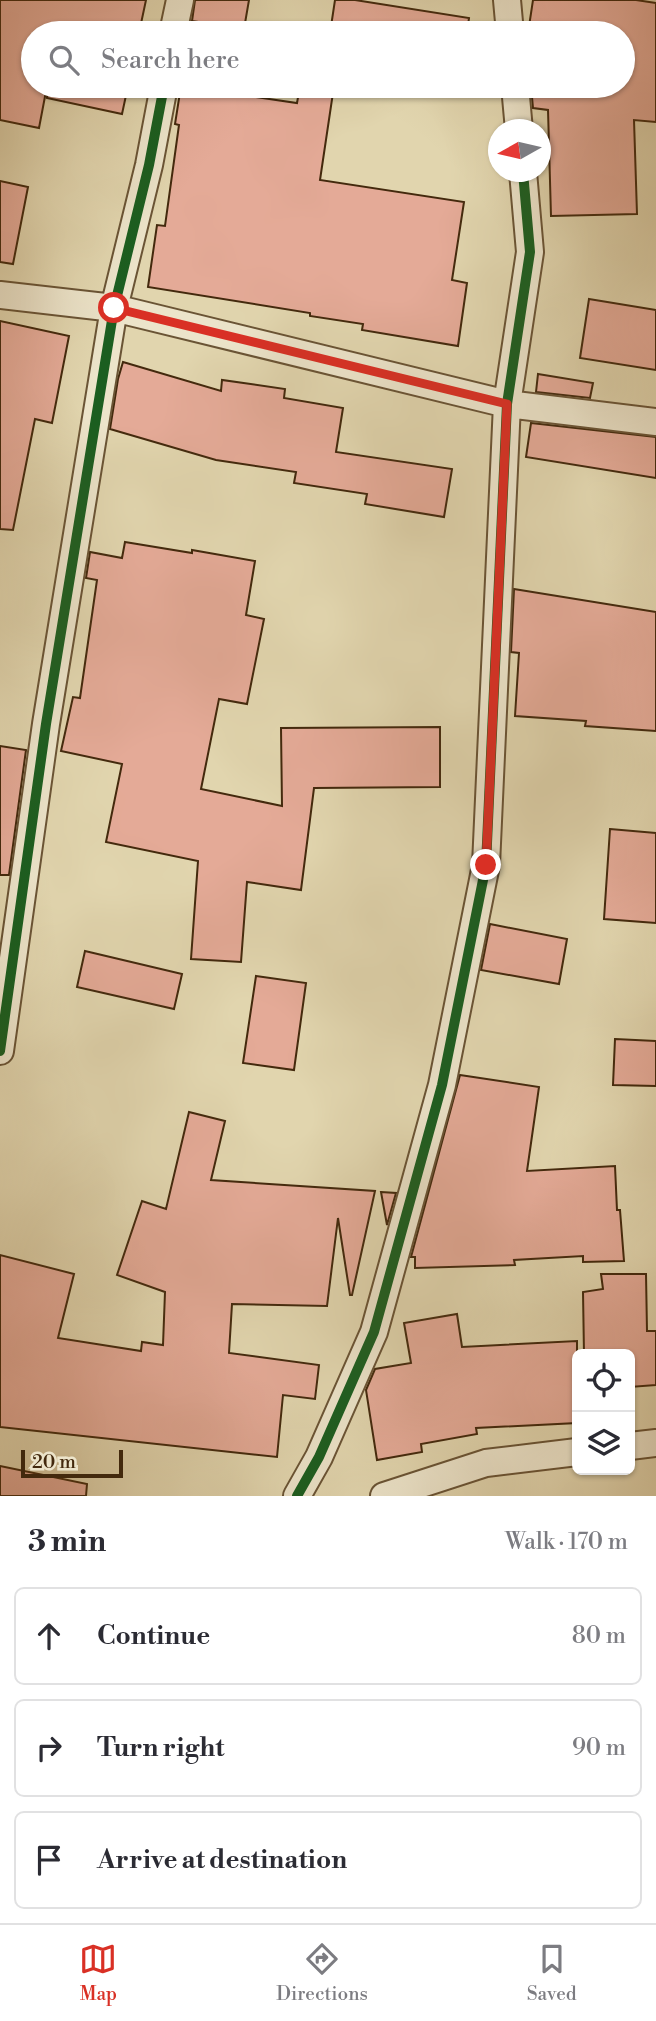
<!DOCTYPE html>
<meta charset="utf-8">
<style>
:root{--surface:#fff;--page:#f2f2f3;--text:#2b2b33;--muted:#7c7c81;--line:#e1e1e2;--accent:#d93025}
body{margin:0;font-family:"Libre Bodoni",serif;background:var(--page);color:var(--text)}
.controls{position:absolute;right:21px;bottom:21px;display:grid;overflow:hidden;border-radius:10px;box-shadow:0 2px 5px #0004}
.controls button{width:63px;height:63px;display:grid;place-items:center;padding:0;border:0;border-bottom:2px solid var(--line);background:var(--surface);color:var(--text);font:35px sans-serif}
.compass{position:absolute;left:488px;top:119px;width:63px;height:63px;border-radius:50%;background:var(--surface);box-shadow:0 2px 5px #0004;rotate:262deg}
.scale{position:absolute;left:21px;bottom:18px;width:102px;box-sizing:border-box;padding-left:7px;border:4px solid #43290d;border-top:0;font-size:19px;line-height:24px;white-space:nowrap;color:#43290d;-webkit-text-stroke:5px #ece4ca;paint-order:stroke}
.stop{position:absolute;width:21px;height:21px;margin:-16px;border:5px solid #d93025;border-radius:50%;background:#fff}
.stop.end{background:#d93025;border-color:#fff;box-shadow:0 2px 7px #0008}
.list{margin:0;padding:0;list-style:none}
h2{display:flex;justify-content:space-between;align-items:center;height:91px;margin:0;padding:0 28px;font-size:30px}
h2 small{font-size:23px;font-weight:400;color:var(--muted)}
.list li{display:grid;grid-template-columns:46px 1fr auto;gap:21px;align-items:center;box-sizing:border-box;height:98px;margin:0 14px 14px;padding:0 14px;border:2px solid var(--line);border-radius:10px}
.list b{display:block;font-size:26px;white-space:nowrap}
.list em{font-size:23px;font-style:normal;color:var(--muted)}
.icon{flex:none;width:38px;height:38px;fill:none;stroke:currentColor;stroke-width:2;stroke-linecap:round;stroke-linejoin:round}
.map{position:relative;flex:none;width:656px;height:1496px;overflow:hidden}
.search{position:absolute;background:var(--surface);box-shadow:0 2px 5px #0004;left:21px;right:21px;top:21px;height:77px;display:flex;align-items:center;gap:18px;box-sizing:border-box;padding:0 24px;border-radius:38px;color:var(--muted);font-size:26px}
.sheet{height:427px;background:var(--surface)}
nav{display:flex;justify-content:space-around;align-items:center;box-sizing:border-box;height:98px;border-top:2px solid var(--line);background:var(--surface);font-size:19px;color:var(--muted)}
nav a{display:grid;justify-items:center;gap:4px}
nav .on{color:var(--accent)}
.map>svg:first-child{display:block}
.building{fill:#e4aa97;stroke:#43290d;stroke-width:2}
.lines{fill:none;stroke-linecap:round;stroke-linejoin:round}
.street-casing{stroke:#6a5435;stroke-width:30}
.street{stroke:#ece4ca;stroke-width:26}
.cycleway-casing{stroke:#ece4ca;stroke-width:15}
.cycleway{stroke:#1b5e20;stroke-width:10}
.route{stroke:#d93025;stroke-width:9}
</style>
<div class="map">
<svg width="656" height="1496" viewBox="0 0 656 1496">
<rect width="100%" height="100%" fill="#e1d5ae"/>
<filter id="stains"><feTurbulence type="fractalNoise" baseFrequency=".00286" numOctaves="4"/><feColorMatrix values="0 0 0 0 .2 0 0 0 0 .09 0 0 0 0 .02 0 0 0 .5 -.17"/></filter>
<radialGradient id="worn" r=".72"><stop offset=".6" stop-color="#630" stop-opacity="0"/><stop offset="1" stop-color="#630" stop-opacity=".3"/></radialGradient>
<path class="building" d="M 0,0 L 146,0 L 139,33 L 33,33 L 33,86 L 47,86 L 39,128 L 0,120 Z
M 195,0 L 249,0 L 244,29 L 192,21 Z
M 335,0 L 355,0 L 469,18 L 467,33 L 330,33 Z
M 533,0 L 636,0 L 656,3 L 656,122 L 634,120 L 637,214 L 551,216 L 548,110 L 533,108 L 531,86 L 623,86 L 623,33 L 528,33 Z
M 48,86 L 128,86 L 122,114 L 47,98 Z
M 181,86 L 297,103 L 300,86 L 334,86 L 320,180 L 464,202 L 452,280 L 467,283 L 458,346 L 362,330 L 363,324 L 310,316 L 310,313 L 148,287 L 157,225 L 165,226 L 179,125 L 175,124 Z
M 0,181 L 28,187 L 13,264 L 0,262 Z
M 589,299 L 656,310 L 656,370 L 580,358 Z
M 0,321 L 69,336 L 52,423 L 35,419 L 13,530 L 0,529 Z
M 123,362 L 221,391 L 222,380 L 285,389 L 284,398 L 343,408 L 336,452 L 452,469 L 444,517 L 365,504 L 367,494 L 294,483 L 296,472 L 216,460 L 110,429 L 118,379 Z
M 538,374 L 593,383 L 590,398 L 536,392 Z
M 531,423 L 656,437 L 656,478 L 526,457 Z
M 125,542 L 192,553 L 192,550 L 255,561 L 246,615 L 264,619 L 247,704 L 219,699 L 201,789 L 282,806 L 281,728 L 440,727 L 440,787 L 314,788 L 301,890 L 247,882 L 241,962 L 191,959 L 198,861 L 106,842 L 122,764 L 61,751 L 73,697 L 80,698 L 97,580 L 86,578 L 90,552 L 122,558 Z
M 514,589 L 656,612 L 656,731 L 585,726 L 586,721 L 515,716 L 519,653 L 511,652 Z
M 0,746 L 26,750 L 9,875 L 0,875 Z
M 610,829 L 656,833 L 656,923 L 604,919 Z
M 490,924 L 567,939 L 559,984 L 481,970 Z
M 85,951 L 182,974 L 174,1009 L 77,987 Z
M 256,976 L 306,983 L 294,1070 L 243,1063 Z
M 615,1039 L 656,1041 L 656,1086 L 613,1085 Z
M 460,1075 L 539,1087 L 527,1171 L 615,1166 L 617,1210 L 620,1210 L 624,1261 L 583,1262 L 583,1256 L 514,1260 L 515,1265 L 415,1268 L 415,1257 L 411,1257 Z
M 189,1112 L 225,1121 L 211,1180 L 375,1191 L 352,1295 L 350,1295 L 338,1218 L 327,1306 L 232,1304 L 229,1353 L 319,1365 L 315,1399 L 283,1395 L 277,1457 L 0,1427 L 0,1255 L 74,1274 L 58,1338 L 141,1351 L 142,1342 L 163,1345 L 165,1292 L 117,1275 L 142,1201 L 166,1209 Z
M 381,1192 L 396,1193 L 387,1225 Z
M 601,1274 L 646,1274 L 647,1331 L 656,1331 L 656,1385 L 630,1387 L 630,1354 L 584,1354 L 583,1292 L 603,1289 Z
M 457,1314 L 462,1347 L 577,1341 L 577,1423 L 476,1428 L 477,1434 L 421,1444 L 422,1452 L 377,1460 L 366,1390 L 375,1369 L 411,1363 L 404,1323 Z
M 0,1466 L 87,1484 L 86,1496 L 0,1496 Z"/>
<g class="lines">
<g class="street-casing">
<path id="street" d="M 507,0 L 510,33
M 173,33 L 180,0
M 515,86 L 519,130
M 0,295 L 114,308 L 507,404 L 656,422
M 0,1051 L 46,724 L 114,308 L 149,165 L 164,86
M 630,1446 L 656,1443
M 297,1496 L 319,1457 L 374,1332 L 442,1085 L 486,865 L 507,404 L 530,252 L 523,172
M 384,1496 L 486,1463 L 577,1452"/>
</g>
<use href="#street" class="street"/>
<g class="cycleway-casing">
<path id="cycleway" d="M 0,1051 L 46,724 L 114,308 L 149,165 L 164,86
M 297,1496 L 319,1457 L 374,1332 L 442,1085 L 486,865 L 507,404 L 530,252 L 523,172"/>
</g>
<use href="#cycleway" class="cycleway"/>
</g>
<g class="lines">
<path class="route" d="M 114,308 L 507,404 L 486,865"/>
</g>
<rect width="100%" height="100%" filter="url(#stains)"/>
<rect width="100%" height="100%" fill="url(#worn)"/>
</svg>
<div class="controls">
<button><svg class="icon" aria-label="locate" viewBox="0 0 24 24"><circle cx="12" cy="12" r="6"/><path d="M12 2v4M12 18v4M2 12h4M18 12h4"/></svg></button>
<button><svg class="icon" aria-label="layers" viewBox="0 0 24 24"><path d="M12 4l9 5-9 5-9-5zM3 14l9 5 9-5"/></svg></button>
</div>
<svg class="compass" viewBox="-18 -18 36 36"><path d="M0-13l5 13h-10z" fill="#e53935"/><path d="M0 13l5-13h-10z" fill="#7c7c81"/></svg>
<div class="scale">20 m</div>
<div class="stop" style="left:114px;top:308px"></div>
<div class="stop end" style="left:486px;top:865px"></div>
<div class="search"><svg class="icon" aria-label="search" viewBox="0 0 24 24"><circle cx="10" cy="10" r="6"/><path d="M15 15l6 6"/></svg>Search here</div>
</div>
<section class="sheet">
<h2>3 min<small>Walk · 170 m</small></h2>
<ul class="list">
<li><svg class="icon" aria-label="ahead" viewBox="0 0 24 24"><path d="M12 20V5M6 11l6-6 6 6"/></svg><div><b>Continue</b></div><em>80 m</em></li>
<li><svg class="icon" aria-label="right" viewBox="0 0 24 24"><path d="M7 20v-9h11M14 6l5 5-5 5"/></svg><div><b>Turn right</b></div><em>90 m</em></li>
<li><svg class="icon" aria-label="arrive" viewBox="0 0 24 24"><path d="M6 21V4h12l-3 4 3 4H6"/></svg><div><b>Arrive at destination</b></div></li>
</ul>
</section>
<nav>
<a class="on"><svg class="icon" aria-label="map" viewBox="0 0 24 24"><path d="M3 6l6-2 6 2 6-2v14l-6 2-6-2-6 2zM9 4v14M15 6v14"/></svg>Map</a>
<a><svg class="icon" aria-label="directions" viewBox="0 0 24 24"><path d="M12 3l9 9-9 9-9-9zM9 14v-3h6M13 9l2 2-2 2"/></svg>Directions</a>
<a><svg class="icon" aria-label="saved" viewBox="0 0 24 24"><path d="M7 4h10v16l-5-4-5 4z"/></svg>Saved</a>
</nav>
